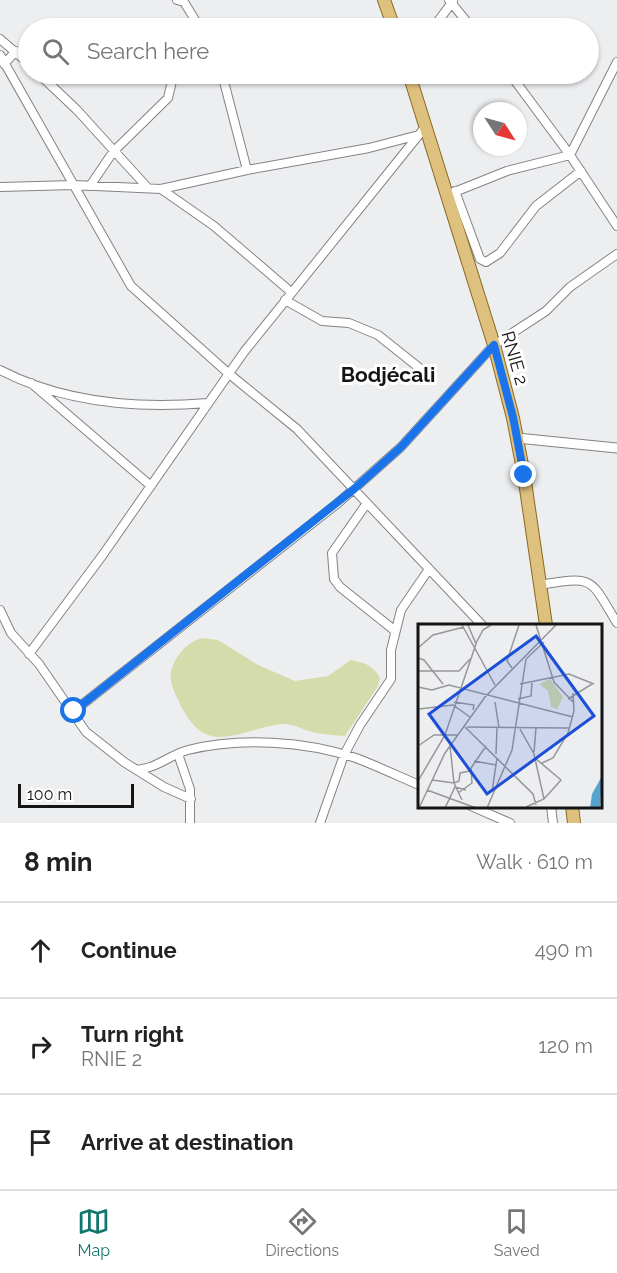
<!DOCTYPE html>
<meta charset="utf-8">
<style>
:root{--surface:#fff;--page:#f2f2f2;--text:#222;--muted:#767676;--line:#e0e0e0;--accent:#0f766e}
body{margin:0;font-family:Raleway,sans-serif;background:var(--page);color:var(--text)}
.compass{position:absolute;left:473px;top:102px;width:54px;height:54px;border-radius:50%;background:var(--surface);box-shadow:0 2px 4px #0004;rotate:126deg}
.scale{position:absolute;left:18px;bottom:15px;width:116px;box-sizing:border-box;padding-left:6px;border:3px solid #151516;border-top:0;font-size:16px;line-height:21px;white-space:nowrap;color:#151516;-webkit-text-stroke:4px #fff;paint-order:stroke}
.stop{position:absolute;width:18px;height:18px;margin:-14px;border:4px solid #1a73e8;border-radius:50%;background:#fff}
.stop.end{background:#1a73e8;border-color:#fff;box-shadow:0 2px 6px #0008}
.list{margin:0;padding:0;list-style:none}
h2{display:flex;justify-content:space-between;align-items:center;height:78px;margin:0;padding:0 24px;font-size:26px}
h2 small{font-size:20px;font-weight:400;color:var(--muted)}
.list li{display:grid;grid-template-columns:39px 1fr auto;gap:18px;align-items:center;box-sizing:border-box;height:96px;padding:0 24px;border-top:2px solid var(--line)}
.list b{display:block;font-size:22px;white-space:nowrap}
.list p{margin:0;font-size:20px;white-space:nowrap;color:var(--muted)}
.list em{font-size:20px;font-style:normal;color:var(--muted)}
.icon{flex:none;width:33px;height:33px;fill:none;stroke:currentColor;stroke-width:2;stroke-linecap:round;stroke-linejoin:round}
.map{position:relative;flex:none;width:617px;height:823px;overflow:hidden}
.search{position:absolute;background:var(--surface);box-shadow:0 2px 4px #0004;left:18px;right:18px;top:18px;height:66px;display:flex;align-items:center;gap:15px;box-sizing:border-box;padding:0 21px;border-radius:33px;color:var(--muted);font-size:22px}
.sheet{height:366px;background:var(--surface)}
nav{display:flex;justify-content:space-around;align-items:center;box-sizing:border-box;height:84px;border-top:2px solid var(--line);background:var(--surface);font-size:16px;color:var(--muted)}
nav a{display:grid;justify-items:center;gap:3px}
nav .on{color:var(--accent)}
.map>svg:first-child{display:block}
.green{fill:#d5dcab}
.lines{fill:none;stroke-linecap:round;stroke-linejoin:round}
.minor-casing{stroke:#838386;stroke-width:10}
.tertiary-casing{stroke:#838386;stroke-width:11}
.primary-casing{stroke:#896a22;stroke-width:14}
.minor{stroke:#fff;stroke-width:8}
.tertiary{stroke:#fff;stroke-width:9}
.primary{stroke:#dec17f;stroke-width:12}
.route{stroke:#1a73e8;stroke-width:8}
.labels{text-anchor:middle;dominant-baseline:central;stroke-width:6;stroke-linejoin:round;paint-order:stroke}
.street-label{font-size:18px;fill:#151516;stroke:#fff}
.quarter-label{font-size:21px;font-weight:bold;fill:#151516;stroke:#fff}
.inset-road{fill:none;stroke:#979799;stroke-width:1.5}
.view{fill:#1d4ed8;fill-opacity:0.15;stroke:#1d4ed8;stroke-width:3}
.inset-edge{fill:none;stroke:#151516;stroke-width:3}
</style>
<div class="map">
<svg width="617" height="823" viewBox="0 0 617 823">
<rect width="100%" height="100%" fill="#edeef0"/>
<path class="green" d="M 202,638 L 218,640 L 258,665 L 295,681 L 328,676 L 351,660 C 365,663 373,665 380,678 L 378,686 L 345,736 C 335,735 323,735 313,732 C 303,730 293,723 282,724 C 238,729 207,760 180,704 C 174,691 167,680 173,665 C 178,653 189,641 202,638 Z"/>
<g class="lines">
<g class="minor-casing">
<path id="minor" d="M 177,0 L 184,2 L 200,28
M 449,0 L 472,28
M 433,28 L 453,1
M 0,39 L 28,63
M 0,55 L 131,286 L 228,373 L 297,429 L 482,625
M 4,64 L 16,51
M 39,74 L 77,110 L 147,187
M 222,74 L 247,170
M 510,74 L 570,155 L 617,226
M 90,186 L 113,152 L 168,98 L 172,81 L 179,74
M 0,187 L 74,185 L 161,189 L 247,170 L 369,148 L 415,136
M 161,189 L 214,226 L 291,292
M 455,191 L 480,259 L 486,262 L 500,253 L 536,206 L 581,171
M 447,195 L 507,171 L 570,155 L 617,62
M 285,300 L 322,321 L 349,323 L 378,335 L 432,378
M 0,370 C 64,403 138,409 208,403
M 31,383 L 151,486
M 367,503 L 332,553 L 334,579 L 340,587 L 394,630
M 540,585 C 595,576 589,577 617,623
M 0,610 L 11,633 L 39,664 L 86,732 L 124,762 L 164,787 L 191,799
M 29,654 L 102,556 L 244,352 L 426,126
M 74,711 L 338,503 L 401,447 L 494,345 L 546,311 L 570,287 L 617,254
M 178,754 L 190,789 L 190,823
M 137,770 C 160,767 169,755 188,750 C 240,737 305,741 356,758 C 377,766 398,776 419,785
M 471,806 L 510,823
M 551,806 L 553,823
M 320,823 L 344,755 L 360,725 L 391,679 L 391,650 L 401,610 L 429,569"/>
</g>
<g class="tertiary-casing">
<path id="tertiary" d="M 517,438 L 617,448"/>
</g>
<g class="primary-casing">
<path id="primary" d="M 384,0 L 394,28
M 409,74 L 494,345 L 513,418 L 524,475 L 546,625
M 572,806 L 574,823"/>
</g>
<use href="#minor" class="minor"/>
<use href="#tertiary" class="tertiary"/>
<use href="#primary" class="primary"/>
</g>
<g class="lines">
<path class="route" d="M 74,711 L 354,489 L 401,447 L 494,345 L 513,417 L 524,475"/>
</g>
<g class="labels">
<g class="street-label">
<text transform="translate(515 358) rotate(74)">RNIE 2</text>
</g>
<g class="quarter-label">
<text x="388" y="374">Bodjécali</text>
</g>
</g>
<g transform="translate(418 624)">
<rect width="184" height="184" fill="#edeef0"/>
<path d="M 132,55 L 145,73 L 139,85 L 133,83 L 130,67 L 121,60 Z" fill="#d5dcab"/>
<path d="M 184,152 L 182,184 L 172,184 L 174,170 Z" fill="#56a3d0"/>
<path class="inset-road" d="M 44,1 L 77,61M 118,1 L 136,58 L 156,79M 58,19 L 65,6 L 73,1M 0,24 L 15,11 L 46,3M 0,34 L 6,36 L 25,60M 94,44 L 89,37 L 101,1M 0,47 L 41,47 L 52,35M 102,60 L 151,50 L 176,60M 0,63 L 14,66 L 31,61 L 155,93M 100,75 L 113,72 L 114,59M 150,75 L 174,60M 36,78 L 56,81 L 55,86M 77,78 L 81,104M 1,85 L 35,81 L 52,93M 47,103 L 115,170 L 118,181M 49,103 L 151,104M 102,105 L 116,130 L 126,175M 0,122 L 16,111 L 39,111M 32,122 L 36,159 L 44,176M 116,128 L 118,104M 78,130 L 79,104M 56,137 L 78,141M 124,139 L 135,134 L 150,109 L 156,87 L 155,69M 14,156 L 36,159 L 41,157 L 42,149 L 52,147M 0,157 L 27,111 L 58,20 L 50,1M 9,166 L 58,184M 74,168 L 79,134M 40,169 L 54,159 L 53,144 L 68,122M 108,183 L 126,175 L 143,156 L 117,134M 1,184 L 27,129 L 67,73 L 138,1M 27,184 L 37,163 L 48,166M 69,184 L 94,126 L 108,35 L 126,18"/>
<path class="view" d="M 118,12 L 176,92 L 69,170 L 11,90 Z"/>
<rect width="184" height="184" class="inset-edge"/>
</g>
</svg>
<svg class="compass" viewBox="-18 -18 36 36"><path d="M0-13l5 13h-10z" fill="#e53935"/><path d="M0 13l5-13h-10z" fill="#767676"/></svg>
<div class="scale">100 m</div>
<div class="stop" style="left:74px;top:711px"></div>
<div class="stop end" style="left:524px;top:475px"></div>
<div class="search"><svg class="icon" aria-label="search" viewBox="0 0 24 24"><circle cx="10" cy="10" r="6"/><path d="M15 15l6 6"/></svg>Search here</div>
</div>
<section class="sheet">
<h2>8 min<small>Walk · 610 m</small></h2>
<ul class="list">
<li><svg class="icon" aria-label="ahead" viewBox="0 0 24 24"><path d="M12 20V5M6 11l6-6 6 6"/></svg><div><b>Continue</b></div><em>490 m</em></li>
<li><svg class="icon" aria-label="right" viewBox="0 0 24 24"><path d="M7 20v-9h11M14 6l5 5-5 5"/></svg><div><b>Turn right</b><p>RNIE 2</p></div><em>120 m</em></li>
<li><svg class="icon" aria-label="arrive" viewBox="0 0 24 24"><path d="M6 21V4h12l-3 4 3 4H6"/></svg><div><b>Arrive at destination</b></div></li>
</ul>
</section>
<nav>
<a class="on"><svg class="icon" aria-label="map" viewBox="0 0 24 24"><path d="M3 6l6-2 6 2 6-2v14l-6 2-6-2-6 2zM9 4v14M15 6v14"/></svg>Map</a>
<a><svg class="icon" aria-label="directions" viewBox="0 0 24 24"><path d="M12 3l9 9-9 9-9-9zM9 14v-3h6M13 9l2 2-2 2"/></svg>Directions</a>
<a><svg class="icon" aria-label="saved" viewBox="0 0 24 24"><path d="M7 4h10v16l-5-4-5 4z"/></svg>Saved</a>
</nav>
